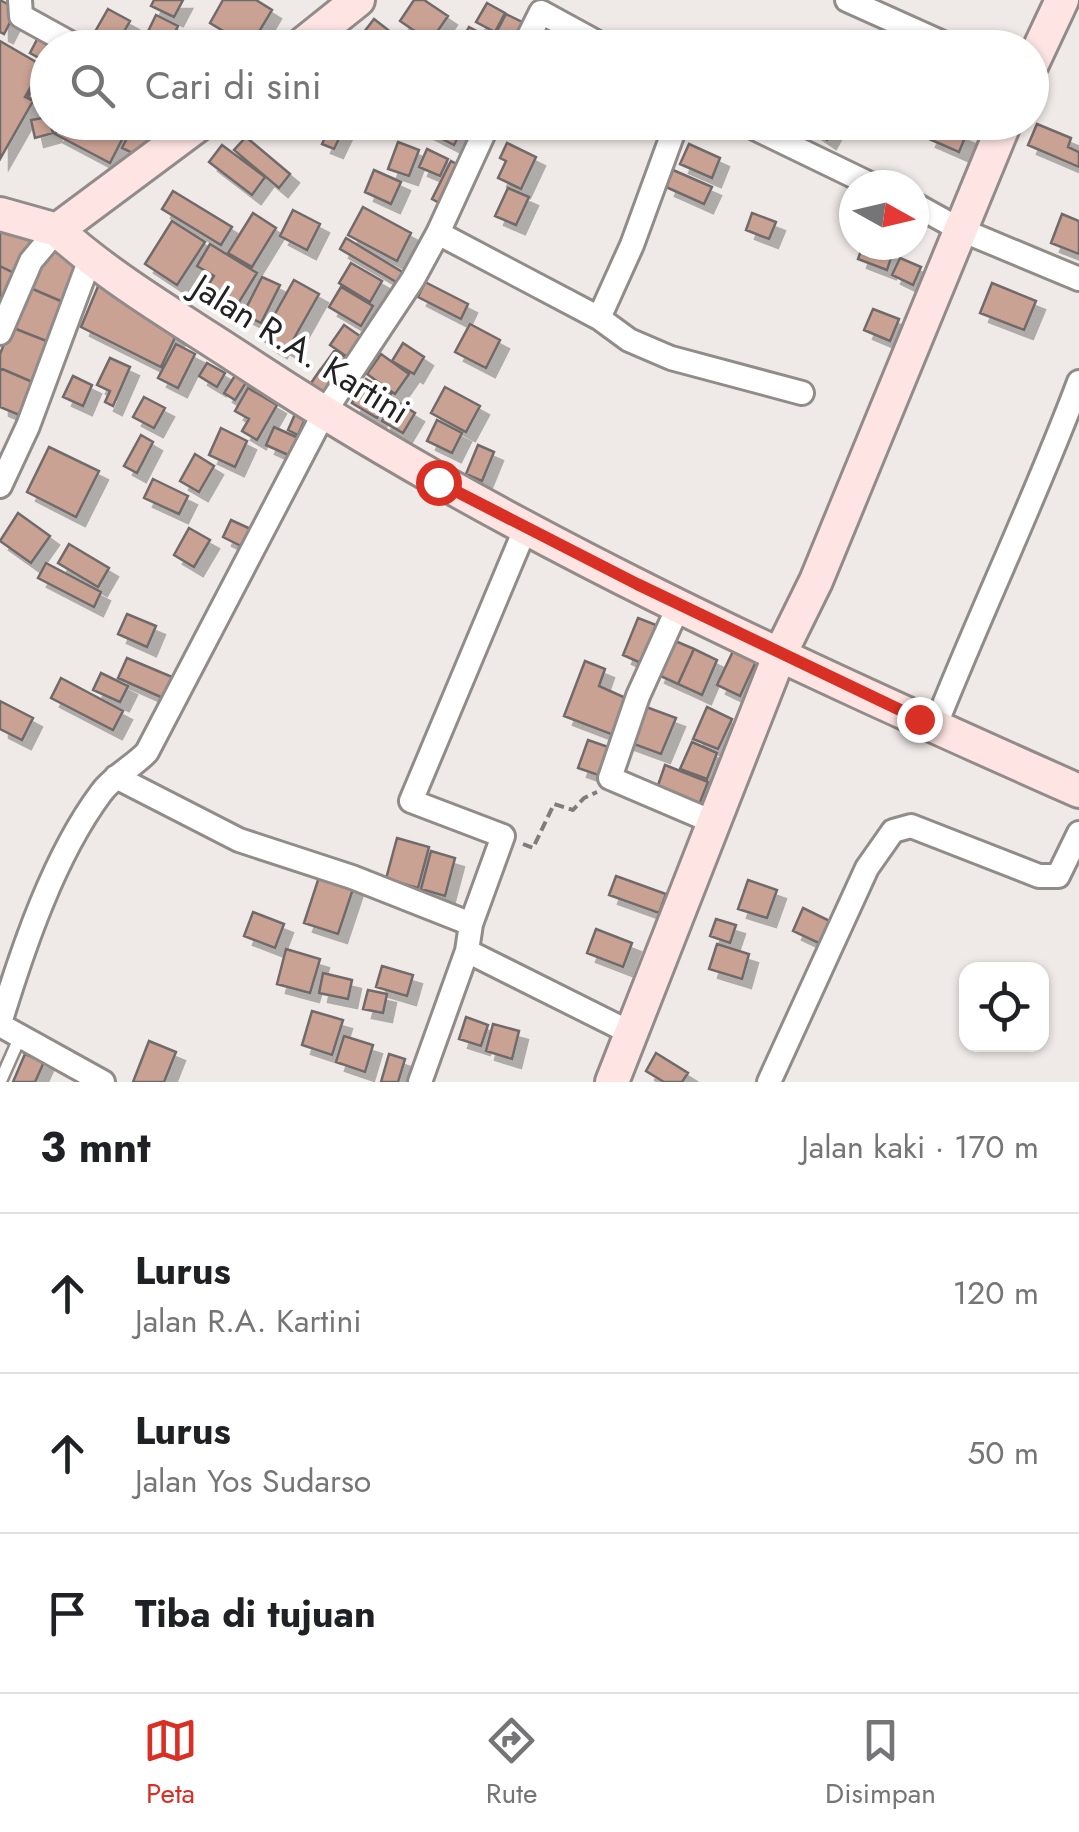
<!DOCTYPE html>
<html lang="id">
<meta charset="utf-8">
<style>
:root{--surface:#fff;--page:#f2f2f2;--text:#202124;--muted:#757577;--line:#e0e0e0;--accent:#d93025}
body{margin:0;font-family:Jost,sans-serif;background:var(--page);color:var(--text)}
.controls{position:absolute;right:30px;bottom:30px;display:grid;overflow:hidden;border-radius:20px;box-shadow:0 2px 8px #0004}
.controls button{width:90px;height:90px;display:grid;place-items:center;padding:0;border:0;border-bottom:2px solid var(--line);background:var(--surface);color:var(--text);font:50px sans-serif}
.compass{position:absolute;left:839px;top:170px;width:90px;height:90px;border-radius:50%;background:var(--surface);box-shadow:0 2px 8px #0004;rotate:98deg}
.stop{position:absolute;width:30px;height:30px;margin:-22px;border:8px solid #d93025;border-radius:50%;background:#fff}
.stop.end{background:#d93025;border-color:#fff;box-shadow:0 2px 10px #0008}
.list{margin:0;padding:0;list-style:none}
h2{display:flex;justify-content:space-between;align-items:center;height:130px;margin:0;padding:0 40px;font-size:42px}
h2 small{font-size:32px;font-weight:400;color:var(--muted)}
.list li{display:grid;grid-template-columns:65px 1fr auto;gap:30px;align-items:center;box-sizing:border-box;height:160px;padding:0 40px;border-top:2px solid var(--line)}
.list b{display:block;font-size:38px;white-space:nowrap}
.list p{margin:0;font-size:32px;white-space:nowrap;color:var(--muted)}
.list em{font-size:32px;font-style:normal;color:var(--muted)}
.icon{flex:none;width:55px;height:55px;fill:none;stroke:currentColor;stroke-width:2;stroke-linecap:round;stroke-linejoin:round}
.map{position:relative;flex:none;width:1079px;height:1082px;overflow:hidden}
.search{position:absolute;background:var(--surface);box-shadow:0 2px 8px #0004;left:30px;right:30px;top:30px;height:110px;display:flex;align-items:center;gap:25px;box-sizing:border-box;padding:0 35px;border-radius:55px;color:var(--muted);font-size:38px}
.sheet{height:610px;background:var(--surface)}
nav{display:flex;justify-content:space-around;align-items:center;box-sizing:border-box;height:140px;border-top:2px solid var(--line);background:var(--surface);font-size:28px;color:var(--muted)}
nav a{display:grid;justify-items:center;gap:5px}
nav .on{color:var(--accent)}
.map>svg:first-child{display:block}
.building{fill:#caa294;stroke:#716b6a;stroke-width:2.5;filter:url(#shadow)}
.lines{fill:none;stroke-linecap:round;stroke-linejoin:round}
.lane-casing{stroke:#918b89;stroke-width:16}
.street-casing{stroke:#918b89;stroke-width:28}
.secondary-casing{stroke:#918b89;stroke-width:38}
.path{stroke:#807c7b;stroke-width:4;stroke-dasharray:10 5;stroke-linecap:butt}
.lane{stroke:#fff;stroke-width:11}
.street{stroke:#fff;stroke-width:22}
.secondary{stroke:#fee5e3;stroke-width:32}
.route{stroke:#d93025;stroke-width:12}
.labels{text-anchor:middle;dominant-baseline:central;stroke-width:8;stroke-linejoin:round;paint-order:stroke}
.street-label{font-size:35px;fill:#232121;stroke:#fff}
</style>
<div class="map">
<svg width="1079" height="1082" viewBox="0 0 1079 1082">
<defs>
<filter id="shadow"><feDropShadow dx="9" dy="9" stdDeviation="0" flood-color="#0004"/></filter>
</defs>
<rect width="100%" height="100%" fill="#efe9e7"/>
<path class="building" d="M 0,0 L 17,9 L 4,34 L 0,32 Z
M 154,0 L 183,0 L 174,17 L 151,6 Z
M 223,0 L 256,0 L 272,10 L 250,47 L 210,23 Z
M 414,0 L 424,0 L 448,16 L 426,48 L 414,48 L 422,36 L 400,21 Z
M 487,3 L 505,13 L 495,32 L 476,22 Z
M 108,9 L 130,21 L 118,42 L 96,30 Z
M 506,14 L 532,27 L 513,48 L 494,37 Z
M 156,15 L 178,26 L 167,48 L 140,48 Z
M 374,19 L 401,40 L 396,48 L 358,48 L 354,45 Z
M 469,27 L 488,37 L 482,48 L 467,48 L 460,44 Z
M 42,30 L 74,48 L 48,48 L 48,63 L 30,53 Z
M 0,41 L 48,69 L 48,82 L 37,76 L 25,97 L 33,101 L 0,159 Z
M 37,78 L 48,83 L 48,107 L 28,97 Z
M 48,117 L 53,133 L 35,138 L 31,120 Z
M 131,122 L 110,163 L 55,134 L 61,122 Z
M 135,122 L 146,122 L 162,131 L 147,160 L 122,148 Z
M 332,122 L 346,124 L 334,149 L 322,144 Z
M 442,122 L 461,131 L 454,145 L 411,123 Z
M 801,122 L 837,122 L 827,140 Z
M 934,122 L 966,135 L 959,152 L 927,138 Z
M 1037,124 L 1071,138 L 1068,147 L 1079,152 L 1079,167 L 1028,145 Z
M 246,137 L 290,174 L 279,188 L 234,150 Z
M 398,142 L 419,150 L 409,176 L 388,169 Z
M 507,143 L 536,157 L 521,189 L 498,178 L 506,161 L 500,158 Z
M 689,144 L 720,158 L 712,178 L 680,164 Z
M 222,145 L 265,177 L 252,195 L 209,162 Z
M 427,149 L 448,159 L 440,176 L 419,167 Z
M 451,161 L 466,169 L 447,207 L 432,199 Z
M 374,170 L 401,182 L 391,204 L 365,192 Z
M 673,170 L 712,187 L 704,204 L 666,187 Z
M 508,188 L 529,197 L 516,225 L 495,216 Z
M 173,191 L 232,227 L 221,245 L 162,209 Z
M 363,207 L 411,233 L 397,261 L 348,235 Z
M 293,210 L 320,224 L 307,250 L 280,236 Z
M 253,213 L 276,228 L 252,267 L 228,253 Z
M 752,213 L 776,222 L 769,239 L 746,230 Z
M 1062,214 L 1079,221 L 1079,254 L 1051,243 Z
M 0,218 L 41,238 L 22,277 L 0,266 Z
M 172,221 L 205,242 L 177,285 L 145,264 Z
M 346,238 L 409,276 L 403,286 L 340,249 Z
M 210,244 L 257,273 L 236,307 L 206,289 L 214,276 L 197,266 Z
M 863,245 L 893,252 L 887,270 L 858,259 Z
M 44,247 L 86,265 L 70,305 L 28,287 Z
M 900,258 L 921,267 L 913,285 L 892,275 Z
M 351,263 L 382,281 L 370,302 L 339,283 Z
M 0,266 L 22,277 L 0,315 Z
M 104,272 L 182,323 L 161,367 L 81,327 Z
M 262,277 L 280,285 L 261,323 L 243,314 Z
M 294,280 L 319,294 L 288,349 L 280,345 L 278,349 L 266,342 L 268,338 L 263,335 Z
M 425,282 L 468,304 L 461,319 L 418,297 Z
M 992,283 L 1036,301 L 1024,330 L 980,313 Z
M 28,287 L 70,305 L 54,344 L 11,327 Z
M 341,287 L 373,306 L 361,326 L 329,307 Z
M 873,309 L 899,319 L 890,341 L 864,330 Z
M 470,324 L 500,340 L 486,368 L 455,352 Z
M 344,325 L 370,343 L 356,363 L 330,345 Z
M 11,327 L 54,344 L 37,384 L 0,368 L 0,354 Z
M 403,343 L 424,357 L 414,374 L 392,361 Z
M 176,344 L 195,354 L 178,388 L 158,378 Z
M 335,350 L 355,364 L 342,384 L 321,369 Z
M 381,354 L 409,374 L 395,394 L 367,374 Z
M 110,358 L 130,367 L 113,406 L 105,402 L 110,391 L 97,385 Z
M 207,363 L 225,373 L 217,387 L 199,376 Z
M 0,368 L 37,384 L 24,417 L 0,407 Z
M 320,370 L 342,385 L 330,401 L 309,386 Z
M 236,374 L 247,381 L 235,400 L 224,393 Z
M 73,376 L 92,385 L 83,406 L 63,397 Z
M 366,379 L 391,394 L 377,418 L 352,403 Z
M 445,387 L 480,406 L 466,432 L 431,413 Z
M 248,388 L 277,405 L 257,440 L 242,431 L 249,419 L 235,411 Z
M 144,397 L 165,408 L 154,428 L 133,417 Z
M 394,400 L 415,413 L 403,433 L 382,421 Z
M 296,412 L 306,417 L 298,435 L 288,430 Z
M 437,420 L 462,433 L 452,453 L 427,441 Z
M 274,427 L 305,441 L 297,459 L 266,445 Z
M 221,428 L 247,441 L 235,467 L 209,455 Z
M 141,435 L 153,442 L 137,473 L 124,466 Z
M 478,445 L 494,452 L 482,481 L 466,474 Z
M 49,447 L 99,471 L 76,517 L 27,492 Z
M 195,454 L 214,466 L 199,492 L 180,481 Z
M 153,479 L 188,496 L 179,514 L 144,498 Z
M 18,513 L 50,536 L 31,563 L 0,541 Z
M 231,520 L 255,531 L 247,549 L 223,537 Z
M 189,528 L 210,540 L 194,567 L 174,555 Z
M 69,544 L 109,568 L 98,587 L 58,563 Z
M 46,563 L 101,592 L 94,607 L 38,578 Z
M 127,614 L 156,626 L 147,647 L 118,634 Z
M 638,618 L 656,625 L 641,663 L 623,655 Z
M 673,640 L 694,649 L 678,684 L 656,674 Z
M 736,645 L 758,657 L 740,696 L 717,685 Z
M 694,649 L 717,660 L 702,695 L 678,684 Z
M 127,658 L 172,677 L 163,698 L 118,678 Z
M 585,661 L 605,669 L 599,686 L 630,700 L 616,736 L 564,716 Z
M 101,673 L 128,686 L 120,702 L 93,690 Z
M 61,678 L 123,711 L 113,730 L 51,698 Z
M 0,701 L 33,718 L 22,740 L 0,729 Z
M 638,704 L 676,718 L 661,754 L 623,740 Z
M 707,707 L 732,719 L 718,749 L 693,739 Z
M 588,740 L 611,748 L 601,776 L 578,768 Z
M 692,742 L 717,753 L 707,779 L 680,769 Z
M 665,765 L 708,782 L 696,812 L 655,794 Z
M 397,838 L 429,847 L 418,888 L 386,879 Z
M 431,851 L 455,858 L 445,896 L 421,889 Z
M 320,874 L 354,886 L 338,934 L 304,923 Z
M 616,876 L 666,894 L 659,913 L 609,895 Z
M 748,880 L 777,890 L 767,918 L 738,909 Z
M 803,908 L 834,923 L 823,945 L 793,931 Z
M 253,912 L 284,924 L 275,948 L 244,936 Z
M 716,919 L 736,925 L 730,943 L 710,936 Z
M 596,929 L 632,943 L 623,967 L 587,953 Z
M 717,944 L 749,954 L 742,979 L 709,969 Z
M 286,949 L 320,959 L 310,993 L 277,984 Z
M 382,966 L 413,975 L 407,996 L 376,987 Z
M 323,973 L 352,980 L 348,999 L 319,993 Z
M 368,990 L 387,994 L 383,1013 L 363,1009 Z
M 312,1011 L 343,1020 L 332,1055 L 302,1045 Z
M 466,1017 L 488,1025 L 481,1046 L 459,1039 Z
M 493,1024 L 519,1031 L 512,1059 L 486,1051 Z
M 344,1036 L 373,1045 L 365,1072 L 336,1062 Z
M 149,1041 L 176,1052 L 164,1082 L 133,1082 Z
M 656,1053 L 688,1073 L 682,1082 L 664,1082 L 646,1071 Z
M 25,1054 L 44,1062 L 35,1082 L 13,1082 Z
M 389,1054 L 405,1059 L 398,1082 L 381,1082 Z"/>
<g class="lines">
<g class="lane-casing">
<path id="lane" d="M 0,1082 L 20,1037"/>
</g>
<g class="street-casing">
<path id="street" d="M 20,0 L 21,16 L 79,48
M 847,0 L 954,48
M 523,48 L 541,12 L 607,48
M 742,122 L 872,185
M 914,204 L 959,229 L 1079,279
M 438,233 L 599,318 L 629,340 L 671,358 L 802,393
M 599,318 L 632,245 L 677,122
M 0,333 L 31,261 L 57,230
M 0,486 L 28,426 L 90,259
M 679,605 L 638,696 L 610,778 L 713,822
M 935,727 C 981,611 1035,499 1079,382
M 116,777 L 239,840 L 352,877 L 471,924 L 467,951 L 420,1082
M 471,924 L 503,836 L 411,801 L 526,527
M 467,951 L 629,1032
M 0,1023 C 23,948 54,856 101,793 C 113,776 133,767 147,752 L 324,413 L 413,279 L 438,233 L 489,122
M 0,1025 L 103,1082
M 769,1082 L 867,868 L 893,831 L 911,826 L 1039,876 L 1058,876 L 1079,833"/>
</g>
<g class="secondary-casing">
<path id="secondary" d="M 298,48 L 358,0
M 1032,64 L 1062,0
M 0,214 L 57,230 L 202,122
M 57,230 C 117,284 189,324 256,369 C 514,538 798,666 1079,791
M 612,1082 L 780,654 L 816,581 L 1005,122"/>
</g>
<path class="path" d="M 523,844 L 533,848 L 554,804 L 573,810 L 584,798 L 597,792"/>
<use href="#lane" class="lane"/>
<use href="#street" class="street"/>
<use href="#secondary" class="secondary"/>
</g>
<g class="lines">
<path class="route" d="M 438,482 L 637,584 L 919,719"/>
</g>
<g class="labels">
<g class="street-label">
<text transform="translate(301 349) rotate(32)">Jalan R.A. Kartini</text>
</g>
</g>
</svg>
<div class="controls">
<button><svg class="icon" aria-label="locate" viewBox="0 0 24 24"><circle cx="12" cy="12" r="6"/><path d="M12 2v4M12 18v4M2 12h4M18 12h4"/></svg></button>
</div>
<svg class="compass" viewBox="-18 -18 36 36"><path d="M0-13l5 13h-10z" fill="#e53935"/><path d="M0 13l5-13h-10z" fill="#757577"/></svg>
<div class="stop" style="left:438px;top:482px"></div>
<div class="stop end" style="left:919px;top:719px"></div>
<div class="search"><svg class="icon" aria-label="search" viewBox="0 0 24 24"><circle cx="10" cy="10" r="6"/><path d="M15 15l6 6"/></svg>Cari di sini</div>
</div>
<section class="sheet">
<h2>3 mnt<small>Jalan kaki · 170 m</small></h2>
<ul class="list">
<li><svg class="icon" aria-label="ahead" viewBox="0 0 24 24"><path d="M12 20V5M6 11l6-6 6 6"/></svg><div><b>Lurus</b><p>Jalan R.A. Kartini</p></div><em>120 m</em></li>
<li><svg class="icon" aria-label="ahead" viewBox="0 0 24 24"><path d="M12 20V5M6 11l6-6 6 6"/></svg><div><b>Lurus</b><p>Jalan Yos Sudarso</p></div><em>50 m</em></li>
<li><svg class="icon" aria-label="arrive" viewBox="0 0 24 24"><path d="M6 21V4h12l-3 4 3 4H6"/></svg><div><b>Tiba di tujuan</b></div></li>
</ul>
</section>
<nav>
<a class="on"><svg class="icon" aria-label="map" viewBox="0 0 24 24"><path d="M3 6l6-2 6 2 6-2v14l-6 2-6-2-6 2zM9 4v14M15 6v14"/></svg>Peta</a>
<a><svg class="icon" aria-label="directions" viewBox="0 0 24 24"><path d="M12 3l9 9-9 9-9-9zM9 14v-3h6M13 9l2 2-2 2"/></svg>Rute</a>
<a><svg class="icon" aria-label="saved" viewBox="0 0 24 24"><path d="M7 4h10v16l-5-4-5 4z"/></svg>Disimpan</a>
</nav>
